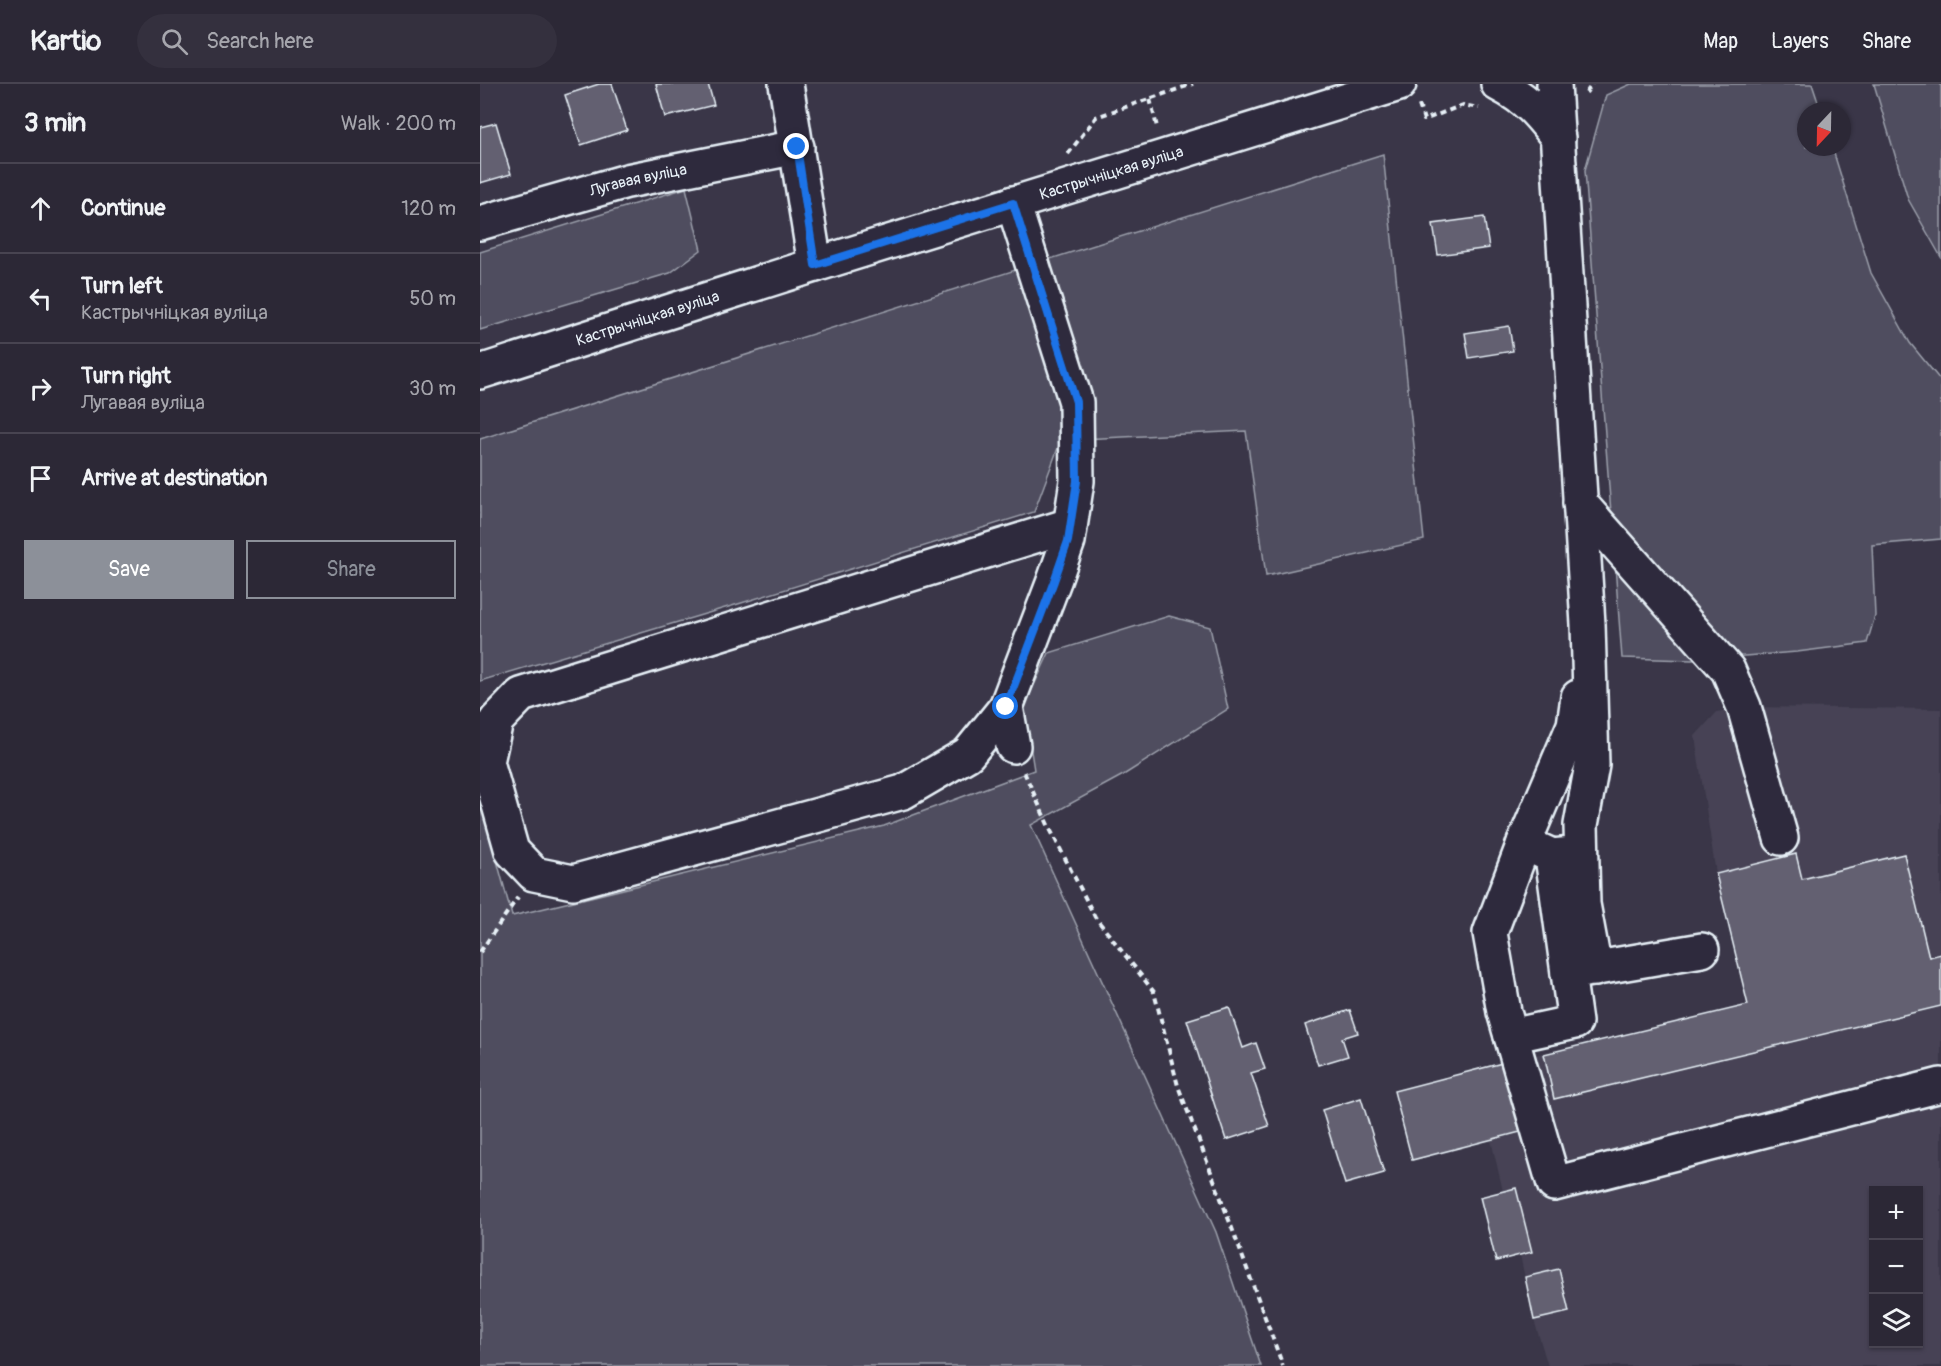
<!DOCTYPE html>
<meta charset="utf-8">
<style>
:root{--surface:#2c2836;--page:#34303e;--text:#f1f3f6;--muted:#a6a6ad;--line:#484451;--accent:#8c9099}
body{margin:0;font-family:Pangolin,sans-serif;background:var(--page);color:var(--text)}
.controls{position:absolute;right:18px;bottom:18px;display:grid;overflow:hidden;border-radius:0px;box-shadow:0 2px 4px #0004}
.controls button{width:54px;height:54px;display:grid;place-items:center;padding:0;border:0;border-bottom:2px solid var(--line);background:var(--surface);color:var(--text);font:30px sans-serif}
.compass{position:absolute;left:1317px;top:18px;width:54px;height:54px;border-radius:50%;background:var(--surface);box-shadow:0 2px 4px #0004;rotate:202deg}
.stop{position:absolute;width:18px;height:18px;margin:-14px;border:4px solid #1a73e8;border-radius:50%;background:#fff}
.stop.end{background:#1a73e8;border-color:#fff;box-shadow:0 2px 6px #0008}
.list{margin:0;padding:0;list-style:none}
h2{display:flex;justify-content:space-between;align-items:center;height:78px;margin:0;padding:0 24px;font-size:26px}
h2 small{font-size:20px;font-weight:400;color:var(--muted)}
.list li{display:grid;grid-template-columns:39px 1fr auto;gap:18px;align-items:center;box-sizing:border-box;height:90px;padding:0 24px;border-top:2px solid var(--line)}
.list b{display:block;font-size:22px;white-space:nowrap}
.list p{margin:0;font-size:20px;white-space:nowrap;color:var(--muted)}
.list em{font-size:20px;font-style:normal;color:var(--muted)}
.actions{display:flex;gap:12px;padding:18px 24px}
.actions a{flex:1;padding:14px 0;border:2px solid var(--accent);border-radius:0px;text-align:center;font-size:21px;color:var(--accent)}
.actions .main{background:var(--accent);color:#fff}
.icon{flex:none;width:33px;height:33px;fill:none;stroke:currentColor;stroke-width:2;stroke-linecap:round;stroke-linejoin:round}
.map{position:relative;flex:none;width:1461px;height:1282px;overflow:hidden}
header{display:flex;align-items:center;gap:36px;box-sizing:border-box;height:84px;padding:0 30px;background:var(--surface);border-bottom:2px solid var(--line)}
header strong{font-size:28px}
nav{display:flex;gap:33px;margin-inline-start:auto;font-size:21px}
.search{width:420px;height:54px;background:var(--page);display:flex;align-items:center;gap:15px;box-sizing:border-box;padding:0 21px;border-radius:33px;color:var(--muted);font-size:22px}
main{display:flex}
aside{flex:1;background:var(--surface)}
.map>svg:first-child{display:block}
.built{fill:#464354;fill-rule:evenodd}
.green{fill:#504e5f;stroke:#9ca0ac;stroke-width:1.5}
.building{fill:#636171;stroke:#e8f1f8;stroke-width:1.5}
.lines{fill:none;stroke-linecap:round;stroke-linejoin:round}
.minor-casing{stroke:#e8f1f8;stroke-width:38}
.major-casing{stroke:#e8f1f8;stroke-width:38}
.path{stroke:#e8f1f8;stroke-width:4;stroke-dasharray:6 4.5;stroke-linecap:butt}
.minor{stroke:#2f2a3d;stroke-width:33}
.major{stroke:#2f2a3d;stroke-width:33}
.route{stroke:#1a73e8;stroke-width:8}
.labels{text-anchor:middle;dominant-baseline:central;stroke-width:4.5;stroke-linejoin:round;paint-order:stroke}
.street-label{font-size:16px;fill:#e8f1f8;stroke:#2f2a3d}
</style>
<header>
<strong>Kartio</strong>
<div class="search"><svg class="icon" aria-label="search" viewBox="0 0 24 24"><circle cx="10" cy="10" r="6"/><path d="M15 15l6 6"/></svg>Search here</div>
<nav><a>Map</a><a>Layers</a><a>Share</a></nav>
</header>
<main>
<aside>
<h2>3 min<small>Walk · 200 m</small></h2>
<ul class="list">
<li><svg class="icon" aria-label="ahead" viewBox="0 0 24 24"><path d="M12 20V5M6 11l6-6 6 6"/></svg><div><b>Continue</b></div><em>120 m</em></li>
<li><svg class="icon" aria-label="left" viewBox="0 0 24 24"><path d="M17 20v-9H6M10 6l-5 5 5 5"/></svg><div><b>Turn left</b><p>Кастрычніцкая вуліца</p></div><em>50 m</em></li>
<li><svg class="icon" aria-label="right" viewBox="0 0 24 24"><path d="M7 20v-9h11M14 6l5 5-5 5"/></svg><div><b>Turn right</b><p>Лугавая вуліца</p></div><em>30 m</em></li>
<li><svg class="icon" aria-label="arrive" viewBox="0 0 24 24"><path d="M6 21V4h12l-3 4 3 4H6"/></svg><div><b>Arrive at destination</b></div></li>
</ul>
<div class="actions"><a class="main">Save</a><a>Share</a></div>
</aside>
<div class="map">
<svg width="1461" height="1282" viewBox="0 0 1461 1282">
<rect width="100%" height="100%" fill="#3a3648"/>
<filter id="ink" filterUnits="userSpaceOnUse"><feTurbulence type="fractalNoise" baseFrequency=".0167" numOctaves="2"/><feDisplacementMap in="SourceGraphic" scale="12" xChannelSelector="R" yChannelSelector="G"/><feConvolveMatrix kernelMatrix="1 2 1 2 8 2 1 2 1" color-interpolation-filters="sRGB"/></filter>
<g filter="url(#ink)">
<path class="built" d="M 1264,623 L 1461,625 L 1461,1282 L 1068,1282 L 1054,1236 L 1040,1171 L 1016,1177 L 1000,1113 L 1023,1107 L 1011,1056 L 932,1076 L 914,1007 L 1030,977 L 1268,921 L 1236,790 L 1215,652 L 1237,628 ZM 1394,1106 L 1438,1106 L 1438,1260 L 1394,1260 Z"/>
<path class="green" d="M 1151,0 L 1332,0 L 1341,27 L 1326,27 L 1326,63 L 1352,63 L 1391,189 L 1430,259 L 1461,297 L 1461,455 L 1392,461 L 1395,532 L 1387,559 L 1317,568 L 1212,576 L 1142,574 L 1105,86 L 1126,11 Z
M 1394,0 L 1461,0 L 1461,173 L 1428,115 Z
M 903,70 L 944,456 L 786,492 L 766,347 L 581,356 L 554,428 L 255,521 L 0,597 L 0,355 Z
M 206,104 L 221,166 L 190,189 L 0,246 L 0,168 Z
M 689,532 L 730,543 L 748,625 L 645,690 L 551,741 L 736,1148 L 781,1282 L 0,1282 L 0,714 L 32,832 L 404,742 L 554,686 L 544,623 L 569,569 Z"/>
<path class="building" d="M 119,0 L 132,0 L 147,46 L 101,61 L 85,11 Z
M 176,0 L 228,0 L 234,21 L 185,33 Z
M 16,39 L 31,90 L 0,99 L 0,43 Z
M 1004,133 L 1009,164 L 958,171 L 953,140 Z
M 1029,242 L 1033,267 L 989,274 L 985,249 Z
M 1316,770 L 1322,795 L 1424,770 L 1449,873 L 1461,870 L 1461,922 L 1074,1015 L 1064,970 L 1268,921 L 1236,790 Z
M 749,923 L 763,964 L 776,959 L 785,985 L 771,989 L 789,1042 L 746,1056 L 707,936 Z
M 870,926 L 878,949 L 862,954 L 868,972 L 838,981 L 825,941 Z
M 1030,977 L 1048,1046 L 932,1076 L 914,1007 Z
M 881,1014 L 904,1089 L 865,1100 L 842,1026 Z
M 1036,1104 L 1052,1168 L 1016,1177 L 1000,1113 Z
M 1079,1185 L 1089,1228 L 1054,1236 L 1045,1193 Z"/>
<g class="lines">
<g class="minor-casing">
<g id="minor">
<path d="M 306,0 L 335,181"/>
<path d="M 1018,0 C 1047,15 1058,28 1078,54"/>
<path d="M 1074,0 L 1108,540 L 1112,681 L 1101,741 L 1103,820 L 1115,885"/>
<path id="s1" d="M 0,139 L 147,97 L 317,63"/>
<path d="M 1100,419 L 1248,586 L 1264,623 L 1301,754"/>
<path d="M 526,623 L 488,670 L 423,708 L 93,798 L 54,790 L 32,767 L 7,678 L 16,637 L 41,611 L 590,441"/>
<path d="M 533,662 L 526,623 L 574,497 L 588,457 L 597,397 L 596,318 L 533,119"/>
<path d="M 1044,759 L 1094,641 L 1098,613"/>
<path d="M 1093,770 L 1072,772 L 1088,889 L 1222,866"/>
<path d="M 1072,772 L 1044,759 L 1010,849 L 1024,928 L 1074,1100 L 1461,1001"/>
<path d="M 1031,952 L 1095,938 L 1088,889"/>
</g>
</g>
<g class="major-casing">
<g id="major">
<path id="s2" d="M 0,288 L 335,181 L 919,0"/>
</g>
</g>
<path class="path" d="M 1106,9 L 1112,0
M 670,15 L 677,43
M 939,21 L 944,36 L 983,21 L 999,24
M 588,70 L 616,33 L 713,0
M 544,688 L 569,743 L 615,833 L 674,908 L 698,1002 L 736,1101 L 803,1282
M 0,868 L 38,813"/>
<use href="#minor" class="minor"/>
<use href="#major" class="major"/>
</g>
</g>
<g class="lines" filter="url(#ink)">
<path class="route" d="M 317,63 L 335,181 L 533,119 L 596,318 L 597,397 L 588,457 L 574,497 L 526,623"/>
</g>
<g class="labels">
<g class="street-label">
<text stroke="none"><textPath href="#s2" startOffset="662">Кастрычніцкая вуліца</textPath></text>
<text stroke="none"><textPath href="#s1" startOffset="164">Лугавая вуліца</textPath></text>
<text stroke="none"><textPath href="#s2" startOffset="176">Кастрычніцкая вуліца</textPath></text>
</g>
</g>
</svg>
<div class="controls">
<button>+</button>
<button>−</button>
<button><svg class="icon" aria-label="layers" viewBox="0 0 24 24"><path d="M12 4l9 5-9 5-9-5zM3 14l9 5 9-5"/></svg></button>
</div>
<svg class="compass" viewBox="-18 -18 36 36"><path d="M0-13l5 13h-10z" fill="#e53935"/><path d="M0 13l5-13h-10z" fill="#a6a6ad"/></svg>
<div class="stop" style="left:526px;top:623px"></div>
<div class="stop end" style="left:317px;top:63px"></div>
</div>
</main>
